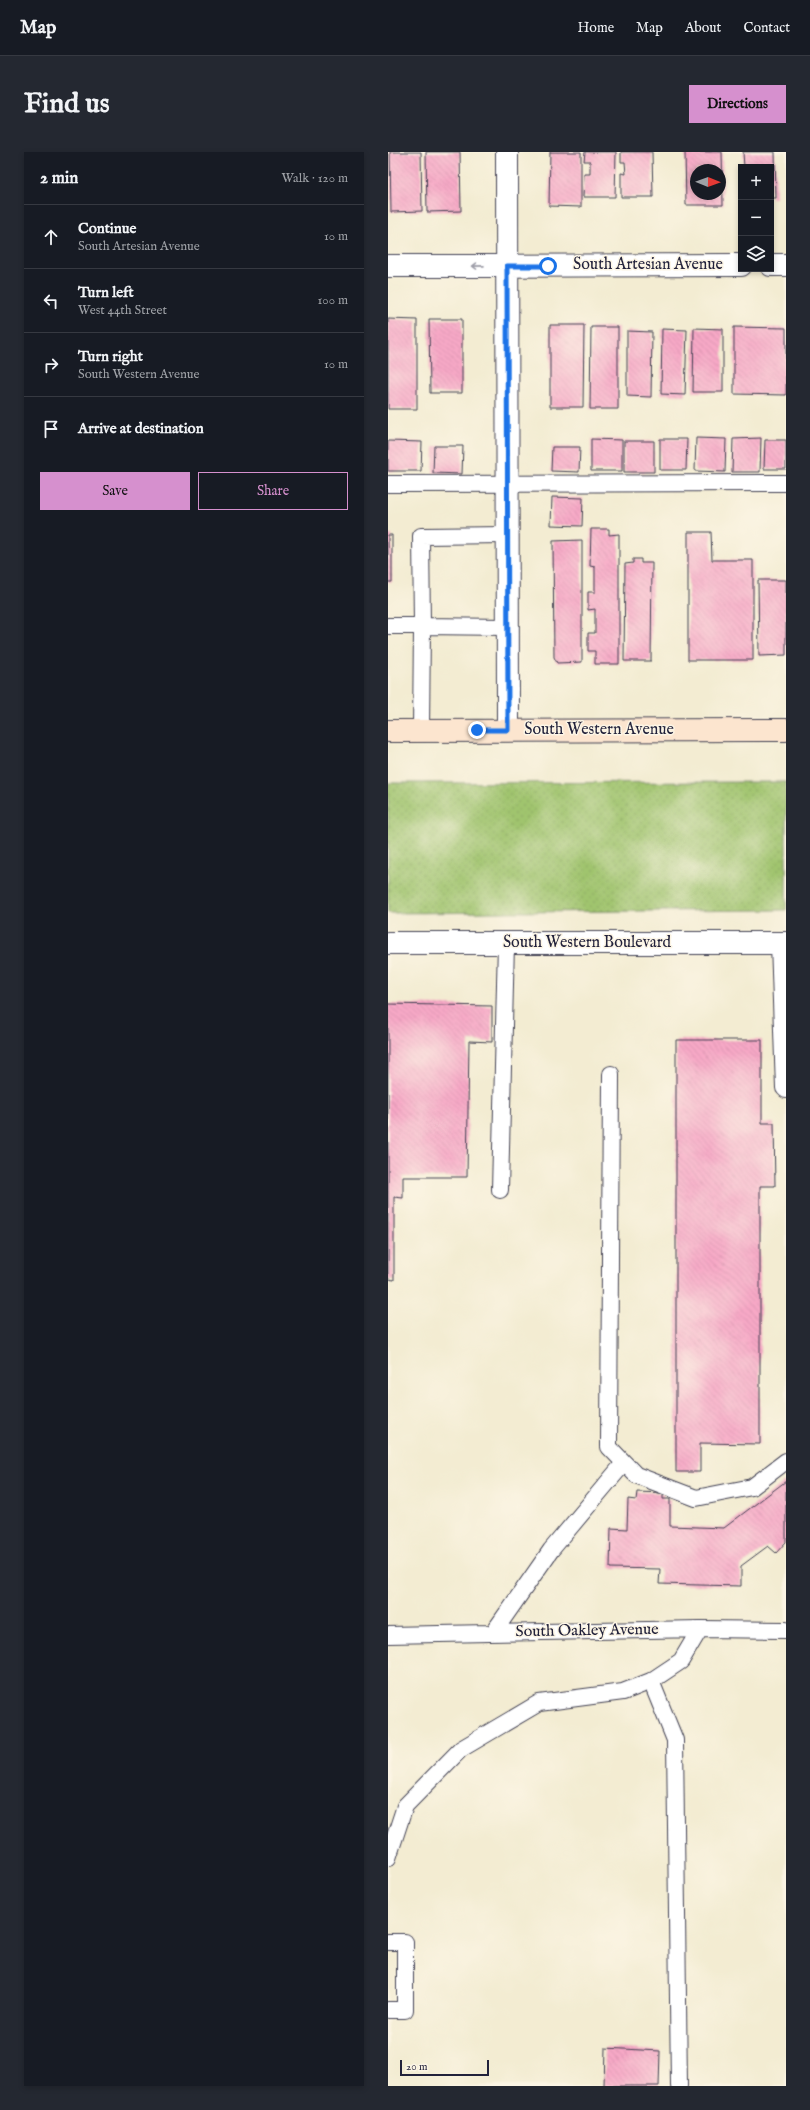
<!DOCTYPE html>
<meta charset="utf-8">
<style>
:root{--surface:#171b24;--page:#242831;--text:#f1f3f6;--muted:#9ea1a6;--line:#363941;--accent:#d690ce}
body{margin:0;font-family:"IM FELL English",serif;background:var(--page);color:var(--text)}
.controls{position:absolute;right:12px;top:12px;display:grid;overflow:hidden;border-radius:0px;box-shadow:0 2px 6px #0003}
.controls button{width:36px;height:36px;display:grid;place-items:center;padding:0;border:0;border-bottom:1px solid var(--line);background:var(--surface);color:var(--text);font:20px sans-serif}
.compass{position:absolute;left:302px;top:12px;width:36px;height:36px;border-radius:50%;background:var(--surface);box-shadow:0 2px 6px #0003;rotate:91deg}
.scale{position:absolute;left:12px;bottom:10px;width:89px;box-sizing:border-box;padding-left:4px;border:2px solid #22223b;border-top:0;font-size:11px;line-height:14px;white-space:nowrap;color:#22223b;-webkit-text-stroke:3px #fcf5e5;paint-order:stroke}
.stop{position:absolute;width:12px;height:12px;margin:-9px;border:3px solid #1a73e8;border-radius:50%;background:#fff}
.stop.end{background:#1a73e8;border-color:#fff;box-shadow:0 1px 4px #0008}
.list{margin:0;padding:0;list-style:none}
h2{display:flex;justify-content:space-between;align-items:center;height:52px;margin:0;padding:0 16px;font-size:17px}
h2 small{font-size:13px;font-weight:400;color:var(--muted)}
.list li{display:grid;grid-template-columns:26px 1fr auto;gap:12px;align-items:center;box-sizing:border-box;height:64px;padding:0 16px;border-top:1px solid var(--line)}
.list b{display:block;font-size:15px;white-space:nowrap}
.list p{margin:0;font-size:13px;white-space:nowrap;color:var(--muted)}
.list em{font-size:13px;font-style:normal;color:var(--muted)}
.actions{display:flex;gap:8px;padding:12px 16px}
.actions a{flex:1;padding:9px 0;border:1px solid var(--accent);border-radius:0px;text-align:center;font-size:14px;color:var(--accent)}
.actions .main{background:var(--accent);color:#111}
.icon{flex:none;width:22px;height:22px;fill:none;stroke:currentColor;stroke-width:2;stroke-linecap:round;stroke-linejoin:round}
.map{position:relative;flex:none;width:398px;height:1934px;overflow:hidden;border-radius:0px}
header{display:flex;align-items:center;gap:24px;box-sizing:border-box;height:56px;padding:0 20px;background:var(--surface);border-bottom:1px solid var(--line)}
header strong{font-size:19px}
nav{display:flex;gap:22px;margin-inline-start:auto;font-size:14px}
.intro{display:flex;align-items:center;justify-content:space-between;box-sizing:border-box;height:96px;padding:0 24px}
h1{margin:0;font-size:28px}
.button{padding:10px 18px;border-radius:0px;background:var(--accent);color:#111;font-size:14px;font-weight:700}
main{display:flex;gap:24px;padding:0 24px}
aside{flex:1;background:var(--surface);border-radius:0px;box-shadow:0 2px 6px #0003}
.map>svg:first-child{display:block}
.grass{fill:url(#grass-dots);stroke:#617354}
.building{fill:url(#building-back-hatch);fill-rule:evenodd}
.lines{fill:none;stroke-linecap:round;stroke-linejoin:round}
.service-casing{stroke:#414052;stroke-width:18}
.minor-casing{stroke:#414052;stroke-width:24}
.tertiary-casing{stroke:#414052;stroke-width:24}
.secondary-casing{stroke:#414052;stroke-width:24}
.service{stroke:#fff;stroke-width:16}
.minor{stroke:#fff;stroke-width:22}
.tertiary{stroke:#fff;stroke-width:22}
.secondary{stroke:#fce5cf;stroke-width:22}
.oneway{stroke:#9c9ca7}
.route{stroke:#1a73e8;stroke-width:5}
.labels{text-anchor:middle;dominant-baseline:central;stroke-width:3;stroke-linejoin:round;paint-order:stroke}
.street-label{font-size:16px;fill:#22223b;stroke:#fcf5e5}
</style>
<header>
<strong>Map</strong>
<nav><a>Home</a><a>Map</a><a>About</a><a>Contact</a></nav>
</header>
<div class="intro"><h1>Find us</h1><a class="button">Directions</a></div>
<main>
<aside>
<h2>2 min<small>Walk · 120 m</small></h2>
<ul class="list">
<li><svg class="icon" aria-label="ahead" viewBox="0 0 24 24"><path d="M12 20V5M6 11l6-6 6 6"/></svg><div><b>Continue</b><p>South Artesian Avenue</p></div><em>10 m</em></li>
<li><svg class="icon" aria-label="left" viewBox="0 0 24 24"><path d="M17 20v-9H6M10 6l-5 5 5 5"/></svg><div><b>Turn left</b><p>West 44th Street</p></div><em>100 m</em></li>
<li><svg class="icon" aria-label="right" viewBox="0 0 24 24"><path d="M7 20v-9h11M14 6l5 5-5 5"/></svg><div><b>Turn right</b><p>South Western Avenue</p></div><em>10 m</em></li>
<li><svg class="icon" aria-label="arrive" viewBox="0 0 24 24"><path d="M6 21V4h12l-3 4 3 4H6"/></svg><div><b>Arrive at destination</b></div></li>
</ul>
<div class="actions"><a class="main">Save</a><a>Share</a></div>
</aside>
<div class="map">
<svg width="398" height="1934" viewBox="0 0 398 1934">
<defs>
<pattern id="grass-dots" width="8" height="8" patternUnits="userSpaceOnUse"><rect width="8" height="8" fill="#a0c46e"/><path d="M2 2h.1M6 6h.1" fill="none" stroke="#8aa860" stroke-width="1.8" stroke-linecap="round"/></pattern>
<pattern id="building-back-hatch" width="6" height="6" patternUnits="userSpaceOnUse"><rect width="6" height="6" fill="#f7a8c6"/><path d="M-1 5l2 2M0 0l6 6M5-1l2 2" fill="none" stroke="#d390ab"/></pattern>
</defs>
<rect width="100%" height="100%" fill="#fcf5e5"/>
<filter id="ink" filterUnits="userSpaceOnUse"><feTurbulence type="fractalNoise" baseFrequency=".025" numOctaves="2"/><feDisplacementMap in="SourceGraphic" scale="8" xChannelSelector="R" yChannelSelector="G"/><feConvolveMatrix kernelMatrix="1 2 1 2 8 2 1 2 1" color-interpolation-filters="sRGB"/></filter>
<filter id="wash" filterUnits="userSpaceOnUse"><feTurbulence type="fractalNoise" baseFrequency=".012" numOctaves="4" result="noise"/><feDisplacementMap in="SourceGraphic" scale="16" xChannelSelector="R" yChannelSelector="G"/><feGaussianBlur stdDeviation="0.9" result="paint"/><feColorMatrix in="noise" values="0 0 0 0 0 0 0 0 0 0 0 0 0 0 0 0 0 1.4 0 .05"/><feComposite in="paint" operator="in"/></filter>
<g filter="url(#wash)">
<rect width="100%" height="100%" fill="#f3ecd2"/>
<path class="grass" d="M 398,630 L 398,758 L 0,761 L 0,631 Z"/>
<g id="blocks">
<path class="building" d="M 2,0 L 33,0 L 34,59 L 3,60 Z
M 38,0 L 72,0 L 73,59 L 39,60 Z
M 162,0 L 193,0 L 193,55 L 161,54 Z
M 197,0 L 228,0 L 227,45 L 195,45 L 196,22 L 202,22 L 202,9 L 196,9 Z
M 233,0 L 264,0 L 265,45 L 233,45 L 233,21 L 238,22 L 237,10 L 233,10 Z
M 297,0 L 334,0 L 335,53 L 298,53 ZM 308,18 L 332,18 L 332,42 L 308,42 Z
M 355,0 L 387,0 L 388,46 L 383,46 L 383,15 L 356,15 Z
M 0,167 L 29,168 L 29,257 L 0,257 Z
M 41,167 L 74,167 L 74,241 L 42,241 Z
M 162,173 L 196,173 L 195,255 L 162,255 Z
M 203,175 L 230,175 L 230,257 L 202,257 Z
M 346,175 L 398,176 L 398,243 L 346,242 Z
M 306,176 L 335,177 L 335,240 L 305,240 Z
M 274,177 L 299,178 L 297,243 L 273,242 Z
M 239,179 L 264,180 L 263,245 L 239,244 Z
M 308,286 L 338,287 L 337,320 L 307,319 Z
M 373,286 L 372,320 L 344,320 L 345,287 Z
M 203,287 L 234,288 L 234,319 L 203,319 Z
M 272,287 L 299,287 L 298,318 L 272,318 Z
M 377,288 L 398,288 L 398,317 L 376,317 Z
M 0,289 L 34,290 L 33,319 L 0,319 Z
M 236,289 L 266,289 L 266,320 L 236,320 Z
M 46,294 L 75,294 L 74,322 L 45,321 Z
M 164,295 L 192,295 L 191,320 L 163,319 Z
M 164,345 L 195,346 L 194,374 L 163,373 Z
M 203,377 L 221,377 L 221,383 L 231,382 L 231,512 L 207,512 L 207,499 L 200,499 L 200,481 L 207,481 L 207,457 L 200,458 L 200,440 L 207,440 L 207,415 L 202,414 Z
M 300,380 L 323,380 L 324,408 L 365,408 L 365,508 L 300,508 Z
M 0,383 L 4,383 L 4,430 L 0,430 Z
M 194,388 L 194,510 L 169,511 L 166,505 L 165,389 Z
M 245,407 L 253,407 L 253,411 L 264,411 L 263,509 L 236,509 L 237,412 L 245,411 Z
M 370,428 L 398,428 L 398,503 L 371,504 Z
M 0,852 L 104,854 L 104,890 L 81,889 L 79,1025 L 15,1025 L 15,1046 L 6,1045 L 6,1128 L 0,1127 Z
M 288,888 L 374,888 L 374,971 L 386,971 L 387,1034 L 372,1034 L 372,1292 L 312,1291 L 312,1320 L 288,1320 Z
M 398,1329 L 398,1390 L 388,1401 L 380,1394 L 353,1414 L 353,1434 L 271,1432 L 272,1417 L 222,1416 L 223,1376 L 239,1377 L 240,1347 L 248,1348 L 249,1340 L 275,1341 L 275,1347 L 282,1347 L 282,1374 L 336,1376 Z
M 217,1896 L 272,1899 L 271,1934 L 216,1934 Z"/>
</g>
</g>
<g filter="url(#ink)">
<use href="#blocks" fill-opacity="0" stroke="#414052" stroke-width="1"/>
<g class="lines">
<g class="service-casing">
<path id="service" d="M 0,332 L 398,331
M 0,474 L 34,474 L 33,384 L 120,383
M 33,579 L 34,474 L 120,475
M 391,791 L 396,936 L 398,938
M 223,922 L 221,1295 L 248,1323 L 308,1346 L 364,1335 L 398,1309
M 112,1038 L 118,791
M 105,1481 L 163,1398 L 236,1311
M 0,1483 L 312,1477 L 398,1478
M 0,1706 L 17,1654 L 73,1597 L 151,1551 L 235,1540 L 263,1529
M 0,1790 L 17,1790 L 17,1858 L 0,1858
M 291,1934 L 287,1588 L 263,1529 L 293,1509 L 312,1477"/>
</g>
<g class="minor-casing">
<path id="minor" d="M 119,0 L 120,578
M 383,113 L 398,113
M 0,114 L 353,113"/>
</g>
<g class="tertiary-casing">
<path id="tertiary" d="M 0,791 L 398,791"/>
</g>
<g class="secondary-casing">
<path id="secondary" d="M 0,579 L 398,578"/>
</g>
<use href="#service" class="service"/>
<use href="#minor" class="minor"/>
<use href="#tertiary" class="tertiary"/>
<use href="#secondary" class="secondary"/>
</g>
<defs><path id="oneway-shaft" d="M-6 0H5M1.5-3L5.5 0L1.5 3" fill="none" stroke-width="1.6" stroke-linecap="round" stroke-linejoin="round"/></defs>
<use class="oneway" href="#oneway-shaft" transform="translate(90 114) rotate(179)"/>
</g>
<g class="lines" filter="url(#ink)">
<path class="route" d="M 89,578 L 120,578 L 119,114 L 160,114"/>
</g>
<g class="labels">
<g class="street-label">
<text x="260" y="113">South Artesian Avenue</text>
<text x="211" y="578">South Western Avenue</text>
<text x="199" y="791">South Western Boulevard</text>
<text transform="translate(199 1479) rotate(-1)">South Oakley Avenue</text>
</g>
</g>
</svg>
<div class="controls">
<button>+</button>
<button>−</button>
<button><svg class="icon" aria-label="layers" viewBox="0 0 24 24"><path d="M12 4l9 5-9 5-9-5zM3 14l9 5 9-5"/></svg></button>
</div>
<svg class="compass" viewBox="-18 -18 36 36"><path d="M0-13l5 13h-10z" fill="#e53935"/><path d="M0 13l5-13h-10z" fill="#9ea1a6"/></svg>
<div class="scale">20 m</div>
<div class="stop" style="left:160px;top:114px"></div>
<div class="stop end" style="left:89px;top:578px"></div>
</div>
</main>
